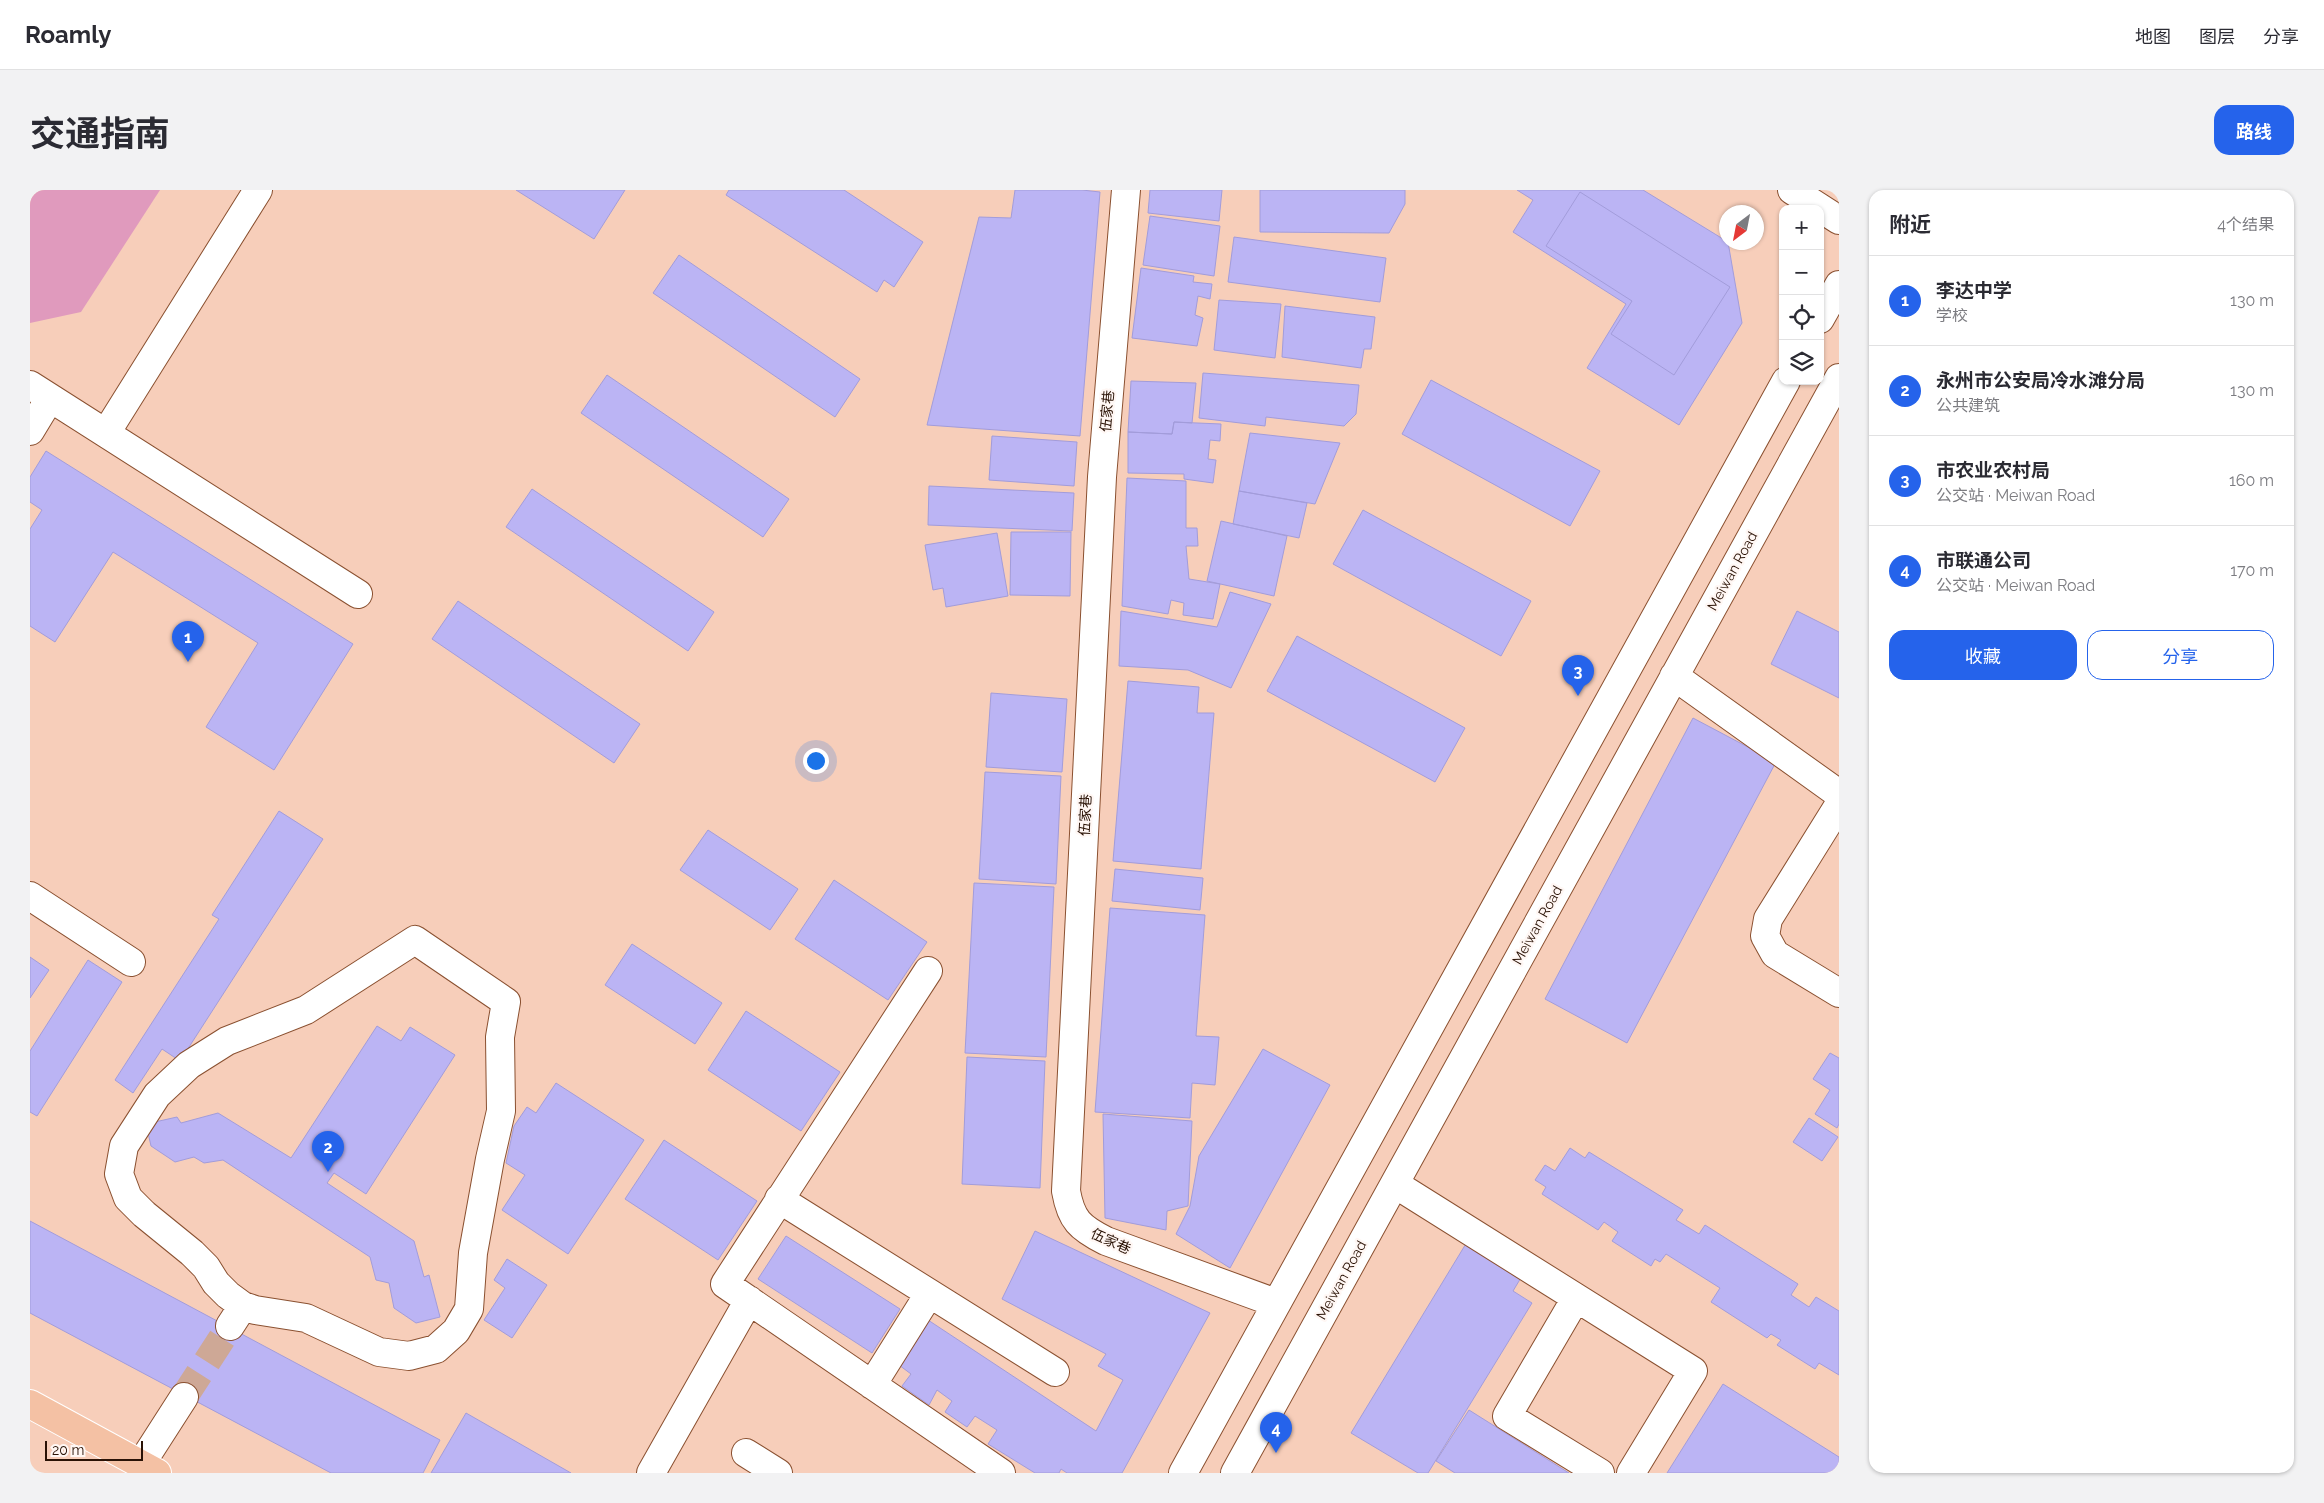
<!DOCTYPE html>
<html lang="zh">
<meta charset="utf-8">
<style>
:root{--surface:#fff;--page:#f2f2f3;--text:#2b2b33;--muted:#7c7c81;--line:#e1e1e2;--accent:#2563eb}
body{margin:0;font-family:Raleway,"Noto Sans SC",sans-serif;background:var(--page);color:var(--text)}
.controls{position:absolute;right:15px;top:15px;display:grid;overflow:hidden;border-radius:10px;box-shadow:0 1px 4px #0004}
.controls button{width:45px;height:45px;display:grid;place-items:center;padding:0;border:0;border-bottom:1px solid var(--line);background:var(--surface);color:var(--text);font:25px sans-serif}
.compass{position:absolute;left:1689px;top:15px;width:45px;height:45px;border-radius:50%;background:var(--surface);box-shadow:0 1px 4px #0004;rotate:212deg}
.scale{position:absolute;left:15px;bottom:12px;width:98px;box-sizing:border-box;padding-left:5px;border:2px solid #2a1205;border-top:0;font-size:14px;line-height:18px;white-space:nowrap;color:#2a1205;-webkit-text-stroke:4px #fff7f4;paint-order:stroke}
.you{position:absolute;left:785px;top:570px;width:18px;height:18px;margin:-12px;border:4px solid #fff;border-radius:50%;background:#1a73e8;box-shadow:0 0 0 8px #1a73e833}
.badge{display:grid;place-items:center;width:32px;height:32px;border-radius:50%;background:var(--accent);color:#fff;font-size:16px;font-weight:700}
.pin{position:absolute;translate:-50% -41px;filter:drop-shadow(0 1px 2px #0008)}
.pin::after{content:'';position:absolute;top:26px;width:18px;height:15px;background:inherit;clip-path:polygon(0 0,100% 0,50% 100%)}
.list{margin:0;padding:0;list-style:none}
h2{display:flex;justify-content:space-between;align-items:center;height:65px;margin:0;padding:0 20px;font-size:21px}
h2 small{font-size:16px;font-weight:400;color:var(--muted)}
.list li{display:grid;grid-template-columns:32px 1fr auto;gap:15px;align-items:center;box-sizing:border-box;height:90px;padding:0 20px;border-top:1px solid var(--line)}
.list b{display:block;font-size:19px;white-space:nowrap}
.list p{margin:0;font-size:16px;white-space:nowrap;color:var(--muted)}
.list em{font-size:16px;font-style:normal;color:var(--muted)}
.actions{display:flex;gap:10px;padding:15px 20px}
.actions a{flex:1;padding:11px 0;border:1px solid var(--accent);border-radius:15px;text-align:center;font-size:18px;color:var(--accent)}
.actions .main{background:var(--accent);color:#fff}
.icon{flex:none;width:28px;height:28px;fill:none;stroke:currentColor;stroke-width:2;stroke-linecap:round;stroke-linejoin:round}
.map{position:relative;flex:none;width:1809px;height:1283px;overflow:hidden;border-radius:15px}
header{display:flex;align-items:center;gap:30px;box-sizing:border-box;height:70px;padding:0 25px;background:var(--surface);border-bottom:1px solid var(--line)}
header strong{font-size:24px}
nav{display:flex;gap:28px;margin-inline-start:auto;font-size:18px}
.intro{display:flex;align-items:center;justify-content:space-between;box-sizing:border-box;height:120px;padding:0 30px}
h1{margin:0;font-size:35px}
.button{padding:12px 22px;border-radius:15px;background:var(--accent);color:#fff;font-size:18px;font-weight:700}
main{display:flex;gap:30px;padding:0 30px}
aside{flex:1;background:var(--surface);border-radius:15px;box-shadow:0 1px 4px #0004}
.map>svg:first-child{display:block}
.green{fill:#e09abd}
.building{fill:#bbb4f4;stroke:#a29cda}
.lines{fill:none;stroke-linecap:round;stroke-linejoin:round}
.minor-tunnel{stroke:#cea896;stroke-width:28;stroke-dasharray:28 14;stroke-linecap:butt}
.minor-casing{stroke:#8a5030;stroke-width:30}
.major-casing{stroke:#fff;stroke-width:30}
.minor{stroke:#fff;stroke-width:28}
.major{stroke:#f4c1a4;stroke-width:28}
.labels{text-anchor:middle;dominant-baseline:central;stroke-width:4.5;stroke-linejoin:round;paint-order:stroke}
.street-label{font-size:14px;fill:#2a1205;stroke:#fff7f4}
</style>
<header>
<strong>Roamly</strong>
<nav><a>地图</a><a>图层</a><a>分享</a></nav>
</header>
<div class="intro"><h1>交通指南</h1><a class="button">路线</a></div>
<main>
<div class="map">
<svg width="1809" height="1283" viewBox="0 0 1809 1283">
<rect width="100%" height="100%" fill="#f7ceba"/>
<path class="green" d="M 0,0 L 130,0 L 51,122 L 0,133 Z"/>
<path class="building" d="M 486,0 L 595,0 L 564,49 Z
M 699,0 L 814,0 L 893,52 L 864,97 L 854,90 L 847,102 L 696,5 Z
M 985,0 L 1052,0 L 1070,2 L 1050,246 L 897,235 L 949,27 L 981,28 Z
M 1120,0 L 1192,0 L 1189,31 L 1118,23 Z
M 1230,0 L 1375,0 L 1375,14 L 1359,43 L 1230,42 Z
M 1487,0 L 1613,0 L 1698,52 L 1712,133 L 1649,235 L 1557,178 L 1596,114 L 1483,42 L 1503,10 Z
M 1550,2 L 1700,97 L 1644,185 L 1581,144 L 1602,111 L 1516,56 Z
M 1120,26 L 1190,36 L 1184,86 L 1113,75 Z
M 1204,47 L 1356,68 L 1350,112 L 1198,92 Z
M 649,65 L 830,189 L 805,227 L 623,103 Z
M 1111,78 L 1164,86 L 1163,92 L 1182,94 L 1180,109 L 1168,106 L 1165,125 L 1173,128 L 1167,156 L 1102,148 Z
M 1189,110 L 1251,114 L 1245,168 L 1184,160 Z
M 1255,116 L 1345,127 L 1341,159 L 1334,159 L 1331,178 L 1252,167 Z
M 1173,183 L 1329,195 L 1326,224 L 1314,236 L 1236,227 L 1235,236 L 1169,228 Z
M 577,185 L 759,309 L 733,347 L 551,223 Z
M 1401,190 L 1570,281 L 1540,336 L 1372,244 Z
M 1101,191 L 1166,193 L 1162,233 L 1144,232 L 1142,244 L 1098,242 Z
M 1144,232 L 1191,234 L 1190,251 L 1180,250 L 1178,269 L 1186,270 L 1183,293 L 1154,289 L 1154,284 L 1098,283 L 1098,242 L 1142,244 Z
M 1220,243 L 1310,253 L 1285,314 L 1209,301 Z
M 962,246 L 1047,252 L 1044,296 L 959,290 Z
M 16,261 L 323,454 L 244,580 L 176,537 L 228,453 L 83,362 L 25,452 L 0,436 L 0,339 L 12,320 L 0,312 L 0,287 Z
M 1097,288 L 1156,291 L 1156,338 L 1167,338 L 1168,356 L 1156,356 L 1159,389 L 1190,394 L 1183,429 L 1153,425 L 1154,413 L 1141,410 L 1138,424 L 1092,416 Z
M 899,296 L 1044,303 L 1042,341 L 898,335 Z
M 502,299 L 684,422 L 658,461 L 476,337 Z
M 1209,301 L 1277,313 L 1269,348 L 1203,334 Z
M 1333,320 L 1501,411 L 1471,466 L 1303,374 Z
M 1191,331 L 1257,346 L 1244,406 L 1177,391 Z
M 981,342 L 1041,342 L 1040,406 L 980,405 Z
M 967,343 L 978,406 L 916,417 L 913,398 L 903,400 L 895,355 Z
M 1200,402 L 1241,414 L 1201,498 L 1158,480 L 1089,476 L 1091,421 L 1187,437 Z
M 428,411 L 610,534 L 584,573 L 402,449 Z
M 1767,421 L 1809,442 L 1809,508 L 1741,474 Z
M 1267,446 L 1435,538 L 1405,592 L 1237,501 Z
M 1098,491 L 1169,497 L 1167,523 L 1184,523 L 1171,679 L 1083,671 Z
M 961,503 L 1037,509 L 1032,582 L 956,577 Z
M 1663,528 L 1746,572 L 1597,853 L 1515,809 Z
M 955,582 L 1031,586 L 1026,694 L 949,689 Z
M 249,621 L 293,649 L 150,871 L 132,859 L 103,903 L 85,890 L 189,729 L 182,725 Z
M 678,640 L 768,699 L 740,740 L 650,680 Z
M 1085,679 L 1173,688 L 1170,720 L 1082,711 Z
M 804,690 L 897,752 L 858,810 L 765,749 Z
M 944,693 L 1024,697 L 1016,867 L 935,863 Z
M 1080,718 L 1175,725 L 1166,846 L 1189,847 L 1185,895 L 1162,893 L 1160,928 L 1065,922 Z
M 602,754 L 692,813 L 665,854 L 575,795 Z
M 0,767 L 19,780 L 0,808 Z
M 58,770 L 92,792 L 7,926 L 0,922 L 0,861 Z
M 716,821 L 810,882 L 771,941 L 678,880 Z
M 347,836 L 371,851 L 380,837 L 425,865 L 336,1004 L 304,983 L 297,993 L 384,1051 L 394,1087 L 399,1085 L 410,1127 L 386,1133 L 364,1118 L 359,1093 L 346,1090 L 340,1067 L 193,970 L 174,973 L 164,967 L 145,972 L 121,956 L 116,934 L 147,927 L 151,933 L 188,923 L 261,968 Z
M 1233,859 L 1300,895 L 1200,1078 L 1146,1044 L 1160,1016 L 1169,966 Z
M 1800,863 L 1809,868 L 1809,934 L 1807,938 L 1785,924 L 1800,900 L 1783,889 Z
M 937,867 L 1015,871 L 1010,998 L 932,994 Z
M 526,893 L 614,950 L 538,1064 L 472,1020 L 495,985 L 476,973 L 484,936 L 497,917 L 506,923 Z
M 1073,924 L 1162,931 L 1158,1016 L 1137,1021 L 1136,1040 L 1075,1028 Z
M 1779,928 L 1808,947 L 1792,971 L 1763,952 Z
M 634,950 L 727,1011 L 688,1070 L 595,1009 Z
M 1540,958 L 1555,968 L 1559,962 L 1653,1020 L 1646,1030 L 1669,1044 L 1675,1035 L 1768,1094 L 1761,1105 L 1779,1117 L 1786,1107 L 1809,1121 L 1809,1185 L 1789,1173 L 1785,1179 L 1747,1155 L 1751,1150 L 1741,1144 L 1737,1148 L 1681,1112 L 1690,1098 L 1636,1064 L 1630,1072 L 1625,1069 L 1621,1076 L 1582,1051 L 1588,1042 L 1574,1032 L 1568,1040 L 1512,1004 L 1516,997 L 1505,990 L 1515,975 L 1525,981 Z
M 0,1031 L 410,1250 L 393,1283 L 301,1283 L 0,1123 Z
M 1005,1041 L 1180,1123 L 1092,1283 L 1037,1283 L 1031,1279 L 1029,1283 L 1005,1283 L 958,1254 L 967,1240 L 945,1226 L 937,1237 L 915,1222 L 922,1211 L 907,1200 L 899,1215 L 872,1196 L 881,1184 L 869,1175 L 898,1130 L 1066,1241 L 1093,1190 L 1068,1176 L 1076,1164 L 972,1109 Z
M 756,1046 L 870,1119 L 842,1163 L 728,1089 Z
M 1437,1052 L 1492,1086 L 1483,1101 L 1502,1113 L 1398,1283 L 1388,1283 L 1321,1243 Z
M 477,1069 L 517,1095 L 482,1148 L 454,1130 L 475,1098 L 464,1090 Z
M 1693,1194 L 1809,1267 L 1809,1283 L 1637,1283 Z
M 1439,1220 L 1539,1283 L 1425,1283 L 1406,1271 Z
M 436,1223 L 541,1283 L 401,1283 Z"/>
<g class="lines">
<path class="minor-tunnel" d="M 154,1207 L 200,1136"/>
<g class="minor-casing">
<path id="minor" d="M 1096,0 L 1072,287 L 1036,1001 C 1041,1030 1050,1038 1076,1051 L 1246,1113
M 1762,0 L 1809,30
M 1790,129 L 1809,95
M 0,195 L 328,404
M 0,241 L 20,208
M 76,243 L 228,0
M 1644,486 L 1809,604
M 1809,615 L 1738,729 L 1735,746 L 1745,764 L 1809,803
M 0,706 L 101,772
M 385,750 L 476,812 L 470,847 L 471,921 L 460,969 L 443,1063 L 439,1119 L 426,1141 L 406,1159 L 379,1166 L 349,1162 L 276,1128 L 225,1120 L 213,1116 L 198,1105 L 186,1093 L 176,1077 L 162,1063 L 114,1024 L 98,1008 L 89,984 L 94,956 L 127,905 L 159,875 L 197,851 L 276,820 Z
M 898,781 L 695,1094 L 971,1283
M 1365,994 L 1663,1181 L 1601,1283
M 749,1009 L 1025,1182
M 1546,1108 L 1477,1226 L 1570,1283
M 200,1136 L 213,1116
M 842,1195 L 899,1104
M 716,1263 L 748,1283
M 111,1274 L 154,1207
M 621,1283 L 719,1110
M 1153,1283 L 1756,191
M 1205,1283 L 1809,188"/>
</g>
<g class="major-casing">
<path id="major" d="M 0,1214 L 127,1283"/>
</g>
<use href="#minor" class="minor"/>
<use href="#major" class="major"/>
</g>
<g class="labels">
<g class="street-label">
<text transform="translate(1077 221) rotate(-85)">伍家巷</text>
<text transform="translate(1702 381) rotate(-61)">Meiwan Road</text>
<text transform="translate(1055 625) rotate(-87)">伍家巷</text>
<text transform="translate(1507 735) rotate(-61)">Meiwan Road</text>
<text transform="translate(1081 1051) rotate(24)">伍家巷</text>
<text transform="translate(1311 1090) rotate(-61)">Meiwan Road</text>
</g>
</g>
</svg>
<div class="controls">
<button>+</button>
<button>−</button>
<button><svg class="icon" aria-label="locate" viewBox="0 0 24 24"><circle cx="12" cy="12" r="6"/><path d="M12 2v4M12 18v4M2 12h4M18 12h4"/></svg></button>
<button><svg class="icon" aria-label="layers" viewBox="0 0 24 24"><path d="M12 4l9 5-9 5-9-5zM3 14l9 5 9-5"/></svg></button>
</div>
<svg class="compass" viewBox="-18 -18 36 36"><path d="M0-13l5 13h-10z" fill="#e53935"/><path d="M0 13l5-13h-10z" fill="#7c7c81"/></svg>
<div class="scale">20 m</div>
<div class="you"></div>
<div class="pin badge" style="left:158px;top:472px">1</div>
<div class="pin badge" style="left:298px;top:982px">2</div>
<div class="pin badge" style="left:1548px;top:506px">3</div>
<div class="pin badge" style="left:1246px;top:1263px">4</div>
</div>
<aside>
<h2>附近<small>4个结果</small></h2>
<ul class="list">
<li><span class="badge">1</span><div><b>李达中学</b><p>学校</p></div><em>130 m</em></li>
<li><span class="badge">2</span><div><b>永州市公安局冷水滩分局</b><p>公共建筑</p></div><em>130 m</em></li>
<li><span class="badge">3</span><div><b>市农业农村局</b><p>公交站 · Meiwan Road</p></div><em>160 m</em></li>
<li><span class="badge">4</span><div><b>市联通公司</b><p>公交站 · Meiwan Road</p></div><em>170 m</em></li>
</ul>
<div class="actions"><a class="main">收藏</a><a>分享</a></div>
</aside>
</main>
